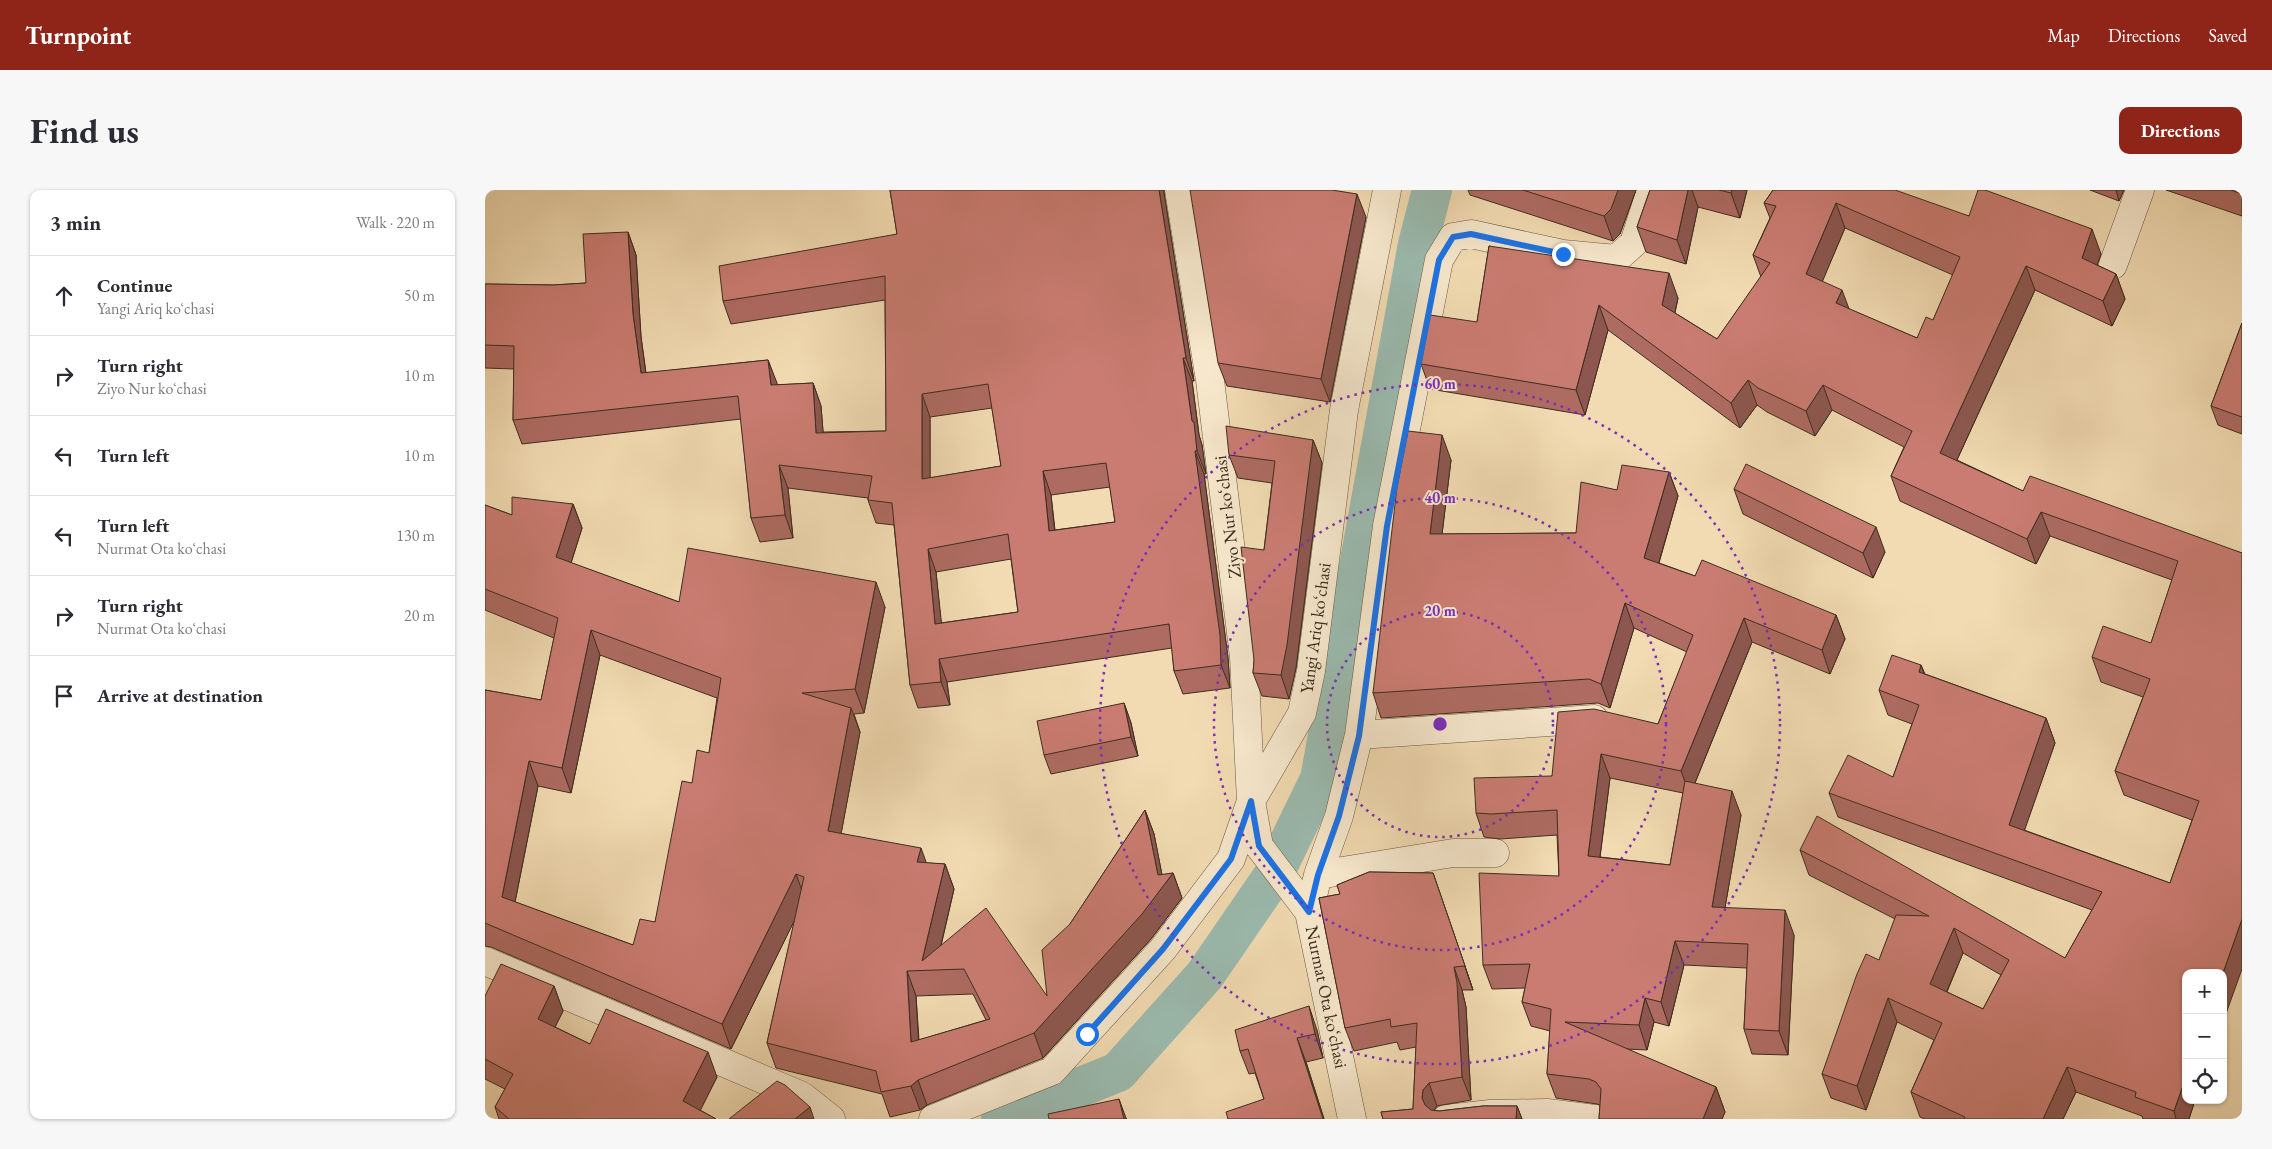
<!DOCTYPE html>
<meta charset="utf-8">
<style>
:root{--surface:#fff;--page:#f7f7f7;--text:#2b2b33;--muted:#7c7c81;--line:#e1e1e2;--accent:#8f2418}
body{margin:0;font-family:"EB Garamond",serif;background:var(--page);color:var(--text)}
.controls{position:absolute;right:15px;bottom:15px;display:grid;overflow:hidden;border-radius:10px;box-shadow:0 1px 4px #0004}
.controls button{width:45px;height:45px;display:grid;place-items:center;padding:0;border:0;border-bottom:1px solid var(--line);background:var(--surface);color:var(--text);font:25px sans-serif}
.stop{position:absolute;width:15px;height:15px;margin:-11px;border:4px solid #1a73e8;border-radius:50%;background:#fff}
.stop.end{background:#1a73e8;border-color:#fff;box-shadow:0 1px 5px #0008}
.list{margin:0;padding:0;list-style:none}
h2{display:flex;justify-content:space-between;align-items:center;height:65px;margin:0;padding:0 20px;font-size:21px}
h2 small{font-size:16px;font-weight:400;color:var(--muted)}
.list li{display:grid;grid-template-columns:32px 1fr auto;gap:15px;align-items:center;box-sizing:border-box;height:80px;padding:0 20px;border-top:1px solid var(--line)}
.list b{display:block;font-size:19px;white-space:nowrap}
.list p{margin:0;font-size:16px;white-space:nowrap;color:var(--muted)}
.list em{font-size:16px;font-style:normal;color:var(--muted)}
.icon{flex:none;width:28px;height:28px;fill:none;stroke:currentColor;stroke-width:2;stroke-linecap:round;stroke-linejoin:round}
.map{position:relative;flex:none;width:1757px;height:929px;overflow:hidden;border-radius:10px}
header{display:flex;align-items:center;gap:30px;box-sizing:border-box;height:70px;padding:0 25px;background:var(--accent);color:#fff}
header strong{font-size:24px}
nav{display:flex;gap:28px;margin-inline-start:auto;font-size:18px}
.intro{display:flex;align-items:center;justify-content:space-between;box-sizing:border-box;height:120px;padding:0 30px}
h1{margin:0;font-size:35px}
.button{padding:12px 22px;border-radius:10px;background:var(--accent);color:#fff;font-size:18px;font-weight:700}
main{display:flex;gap:30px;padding:0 30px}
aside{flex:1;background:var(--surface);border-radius:10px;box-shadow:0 1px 4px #0004}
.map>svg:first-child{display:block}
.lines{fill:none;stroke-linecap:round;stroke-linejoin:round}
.canal{stroke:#9bbbb0;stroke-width:40}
.minor-casing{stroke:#6a5844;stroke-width:29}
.minor{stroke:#f7e8cd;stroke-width:28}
.wall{fill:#ae6b62;stroke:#3d2d1f;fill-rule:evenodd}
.shaded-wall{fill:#8d5750;stroke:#3d2d1f}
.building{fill:#ca7c72;stroke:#3d2d1f;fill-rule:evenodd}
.route{stroke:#1a73e8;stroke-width:6}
.ring{fill:none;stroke:#7b2cbf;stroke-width:2.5;stroke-dasharray:2.5 5}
.labels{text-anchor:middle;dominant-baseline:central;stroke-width:4;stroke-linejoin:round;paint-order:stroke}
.street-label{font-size:18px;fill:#3d2d1f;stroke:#f7e8cd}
.centre{fill:#7b2cbf;stroke:#f7e8cd;stroke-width:2.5}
.ring-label{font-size:15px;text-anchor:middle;font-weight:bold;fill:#7b2cbf;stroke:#f7e8cd;stroke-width:4;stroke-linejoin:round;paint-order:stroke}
</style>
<header>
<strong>Turnpoint</strong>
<nav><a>Map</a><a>Directions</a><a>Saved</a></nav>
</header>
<div class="intro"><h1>Find us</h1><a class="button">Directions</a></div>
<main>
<aside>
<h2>3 min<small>Walk · 220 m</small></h2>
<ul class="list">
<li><svg class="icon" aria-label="ahead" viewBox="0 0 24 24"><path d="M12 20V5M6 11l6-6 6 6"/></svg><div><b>Continue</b><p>Yangi Ariq koʻchasi</p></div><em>50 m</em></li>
<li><svg class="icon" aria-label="right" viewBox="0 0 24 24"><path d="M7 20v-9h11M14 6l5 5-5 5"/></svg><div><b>Turn right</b><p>Ziyo Nur koʻchasi</p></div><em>10 m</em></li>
<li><svg class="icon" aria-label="left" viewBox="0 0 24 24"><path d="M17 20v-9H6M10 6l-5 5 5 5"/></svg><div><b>Turn left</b></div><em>10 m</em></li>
<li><svg class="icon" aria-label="left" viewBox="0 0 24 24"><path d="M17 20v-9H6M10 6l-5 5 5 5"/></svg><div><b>Turn left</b><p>Nurmat Ota koʻchasi</p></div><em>130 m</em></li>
<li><svg class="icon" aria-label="right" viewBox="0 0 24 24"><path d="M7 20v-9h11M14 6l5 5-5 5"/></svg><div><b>Turn right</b><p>Nurmat Ota koʻchasi</p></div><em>20 m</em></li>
<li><svg class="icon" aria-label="arrive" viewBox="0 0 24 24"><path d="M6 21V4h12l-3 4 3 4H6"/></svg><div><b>Arrive at destination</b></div></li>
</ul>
</aside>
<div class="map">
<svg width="1757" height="929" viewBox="0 0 1757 929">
<rect width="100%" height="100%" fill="#f2dbb2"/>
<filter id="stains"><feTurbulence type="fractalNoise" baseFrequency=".004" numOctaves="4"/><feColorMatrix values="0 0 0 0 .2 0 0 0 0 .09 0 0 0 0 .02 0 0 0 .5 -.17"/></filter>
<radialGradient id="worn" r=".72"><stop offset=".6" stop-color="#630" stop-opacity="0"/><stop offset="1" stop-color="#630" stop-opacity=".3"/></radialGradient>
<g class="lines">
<path class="canal" d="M 516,929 L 633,882 L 720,785 L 788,686 L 835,589 L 933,54 L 947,0"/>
<g class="minor-casing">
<path id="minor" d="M 694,0 L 725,190 L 759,467 L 766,611 L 774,656 L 824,722
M 1628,75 L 1655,0
M 874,545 L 1109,529
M 833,685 L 968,663 L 1010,663
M 0,771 L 317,906 L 346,929
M 448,929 L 567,881 L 678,759 L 746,669 L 766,611 L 817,523 L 826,481 L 859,220 L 902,0
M 867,929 L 824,722 L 833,685 L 854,626 L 874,545 L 902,336 L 954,70 L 968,47 L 986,44 L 1078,64 L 1131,69 L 1149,53 L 1166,0
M 961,929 L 1005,924 L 1062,923 L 1110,929"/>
</g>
<use href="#minor" class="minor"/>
</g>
<path class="wall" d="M 405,0 L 679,0 L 679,3 L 709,191 L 707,191 L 714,245 L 717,255 L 721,284 L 719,284 L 743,468 L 745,498 L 698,504 L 689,481 L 687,458 L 462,492 L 465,515 L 433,518 L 425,495 L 409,335 L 391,333 L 383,310 L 383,308 L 303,298 L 308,348 L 275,352 L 266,328 L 256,229 L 37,254 L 28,230 L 29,179 L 0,178 L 0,94 L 68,95 L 101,93 L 143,42 L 151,65 L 156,147 L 161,183 L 283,170 L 292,195 L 328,193 L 336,216 L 338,242 L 401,241 L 400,110 L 246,134 L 238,111 L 412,44 ZM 507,218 L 516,276 L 445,288 L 445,227 ZM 625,297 L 630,332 L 570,340 L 566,305 ZM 526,369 L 533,422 L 456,433 L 451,382 Z
M 983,0 L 1151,0 L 1135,44 L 1128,51 L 985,5 Z
M 1165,0 L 1262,0 L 1255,28 L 1213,17 L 1201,74 L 1161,62 L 1152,37 Z
M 1288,0 L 1484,26 L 1616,64 L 1612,75 L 1631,84 L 1640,109 L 1627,136 L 1550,100 L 1472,270 L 1538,301 L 1757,363 L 1710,910 L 1704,929 L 1658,929 L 1657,926 L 1591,902 L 1578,929 L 1440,929 L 1435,927 L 1426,902 L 1449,850 L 1412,832 L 1381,920 L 1346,908 L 1337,884 L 1394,770 L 1410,729 L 1324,685 L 1315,660 L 1580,768 L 1607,720 L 1353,627 L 1344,603 L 1408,587 L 1427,534 L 1403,525 L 1394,500 L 1436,475 L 1440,484 L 1561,528 L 1570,553 L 1539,640 L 1685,693 L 1707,630 L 1639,605 L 1630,581 L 1658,507 L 1616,492 L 1607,467 L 1666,453 L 1687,390 L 1565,346 L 1551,374 L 1415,311 L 1406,286 L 1419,257 L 1347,220 L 1330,246 L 1282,222 L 1272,215 L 1255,238 L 1123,140 L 1100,225 L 945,199 L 936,174 L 992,132 L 1004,56 L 1193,108 L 1190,123 L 1232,149 L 1276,87 L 1268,65 L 1285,28 L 1279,13 ZM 1360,38 L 1468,85 L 1448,130 L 1432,148 L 1364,119 L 1337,91 ZM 1478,763 L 1516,785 L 1498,819 L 1462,802 Z
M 1605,0 L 1639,0 L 1634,11 Z
M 1681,0 L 1757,0 L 1757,26 Z
M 881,27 L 845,212 L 742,196 L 733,173 Z
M 1757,133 L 1757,244 L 1733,235 L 1726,216 Z
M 828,250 L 837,273 L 811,478 L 804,509 L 777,506 L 768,483 L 779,360 L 787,293 L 753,288 L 744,265 Z
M 966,270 L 957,344 L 1091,343 L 1132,300 L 1184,282 L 1193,306 L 1174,373 L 1210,386 L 1351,425 L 1360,449 L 1345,484 L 1267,452 L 1210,593 L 1256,625 L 1240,717 L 1309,745 L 1303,865 L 1267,864 L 1259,839 L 1262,778 L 1199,775 L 1184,836 L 1169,832 L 1162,860 L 1141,859 L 1231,897 L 1240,922 L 1237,929 L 1114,929 L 1115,915 L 1112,914 L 1071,908 L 1062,884 L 1065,841 L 1046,836 L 1037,812 L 1040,798 L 1007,799 L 998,775 L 1074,686 L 1072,645 L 1015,649 L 999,647 L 991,623 L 1173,534 L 1202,462 L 1149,438 L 1125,518 L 1113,513 L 896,528 L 888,503 ZM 1125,588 L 1198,603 L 1185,675 L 1115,667 Z
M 1249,299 L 1400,362 L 1388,388 L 1258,324 Z
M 88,314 L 97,338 L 86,373 L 194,412 L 400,417 L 379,523 L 369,524 L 375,542 L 356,643 L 441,673 L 460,674 L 469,699 L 456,756 L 562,806 L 585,734 L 660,620 L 669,644 L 677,685 L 688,683 L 697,708 L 666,749 L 558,868 L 442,915 L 435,920 L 405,927 L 397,904 L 291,878 L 282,853 L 310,729 L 246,859 L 6,757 L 0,756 L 0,500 L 56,510 L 69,448 L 0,420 L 0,315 L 27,325 ZM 115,465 L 232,508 L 224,563 L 207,593 L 170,732 L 148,755 L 30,712 L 53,596 L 86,603 ZM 488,804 L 501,830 L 434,850 L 431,806 Z
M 639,513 L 646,533 L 653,566 L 566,584 L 559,565 Z
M 884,682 L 948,683 L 988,800 L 977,800 L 981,817 L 986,910 L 952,916 L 949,920 L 954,921 L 998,916 L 1032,916 L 1037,929 L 898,929 L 896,922 L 928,919 L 931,857 L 915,860 L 912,852 L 869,861 L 860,838 L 834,708 L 855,704 L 852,695 Z
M 69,796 L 78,821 L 70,837 L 105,854 L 232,887 L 215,920 L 231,929 L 14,929 L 10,917 L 20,899 L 0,889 L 0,806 Z
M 832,840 L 838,868 L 821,872 L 839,929 L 743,929 L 779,909 L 770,883 L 764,884 L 755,861 Z"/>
<path class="shaded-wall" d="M 674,0 L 679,0 L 679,3 L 709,191 L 701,168 Z
M 1133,0 L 1151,0 L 1135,44 L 1128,51 L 1119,26 Z
M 1203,0 L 1207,0 L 1213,17 L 1201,74 L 1192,50 Z
M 1247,0 L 1262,0 L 1255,28 L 1246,3 Z
M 1631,0 L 1639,0 L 1634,11 Z
M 872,4 L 881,27 L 845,212 L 836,189 Z
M 1351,13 L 1360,38 L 1330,109 L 1321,84 Z
M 1607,39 L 1616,64 L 1606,93 L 1597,68 Z
M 143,42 L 151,65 L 156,147 L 164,207 L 156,183 L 148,124 Z
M 1541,76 L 1550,100 L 1464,287 L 1455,263 Z
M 1184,83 L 1193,108 L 1186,140 L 1177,115 Z
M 1631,84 L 1640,109 L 1627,136 L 1618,111 Z
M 1357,100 L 1366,124 L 1351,113 Z
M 1114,115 L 1123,140 L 1100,225 L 1091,200 Z
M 698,168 L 707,191 L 714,245 L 717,255 L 721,284 L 712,261 L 707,231 Z
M 283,170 L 292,193 L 294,218 L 286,195 Z
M 1263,190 L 1272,215 L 1255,238 L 1246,213 Z
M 328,193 L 336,216 L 340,266 L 331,243 Z
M 1338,195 L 1347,220 L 1330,246 L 1321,221 Z
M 437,204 L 445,227 L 445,312 L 437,289 Z
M 957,245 L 966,270 L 954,369 L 945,344 Z
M 828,250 L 837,273 L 811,478 L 804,509 L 796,485 Z
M 710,261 L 719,284 L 743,468 L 745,498 L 736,475 Z
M 294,275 L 303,298 L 308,348 L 300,325 Z
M 558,281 L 566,305 L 572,364 L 564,341 Z
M 1184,282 L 1193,306 L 1168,392 L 1159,368 Z
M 88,314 L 97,338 L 80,392 L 71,367 Z
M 1556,322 L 1565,346 L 1551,374 L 1542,349 Z
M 1391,337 L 1400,362 L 1388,388 L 1378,363 Z
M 443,359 L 451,382 L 459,457 L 450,434 Z
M 391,392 L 400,417 L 379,523 L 370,499 Z
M 1140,413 L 1149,438 L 1125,518 L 1116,494 Z
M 1351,425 L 1360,449 L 1345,484 L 1337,460 Z
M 1259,428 L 1267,452 L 1205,605 L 1196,581 Z
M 106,440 L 115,465 L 86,603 L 77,578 Z
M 454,469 L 462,492 L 465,515 L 456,492 Z
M 1436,475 L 1445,500 L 1434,482 Z
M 639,513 L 646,533 L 653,566 L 646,547 Z
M 366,518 L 375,542 L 352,666 L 343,641 Z
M 1561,528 L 1570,553 L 1533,659 L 1524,635 Z
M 1116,564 L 1125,588 L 1112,690 L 1103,666 Z
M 44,571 L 53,596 L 26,732 L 17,707 Z
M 1247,601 L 1256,625 L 1236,741 L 1227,717 Z
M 660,620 L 669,644 L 679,695 L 688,683 L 697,708 L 666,749 L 558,868 L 549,843 L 673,685 Z
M 436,658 L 445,683 L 432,672 Z
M 460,674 L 469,699 L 450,780 L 437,771 Z
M 948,683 L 956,707 L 988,800 L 980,776 Z
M 311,684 L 320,709 L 246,859 L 237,834 Z
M 1300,720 L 1309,745 L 1303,865 L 1294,841 Z
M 1757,729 L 1757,779 L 1738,832 L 1738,783 Z
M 1469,738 L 1478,763 L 1454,819 L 1445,794 Z
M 1190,751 L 1199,775 L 1184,836 L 1176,812 Z
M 969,777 L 977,800 L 981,817 L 986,910 L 977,887 Z
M 422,781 L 431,806 L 435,877 L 426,852 Z
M 69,796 L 78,821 L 62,853 L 53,829 Z
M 1160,808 L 1169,832 L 1162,860 L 1154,835 Z
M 1403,808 L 1412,832 L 1381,920 L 1372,896 Z
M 824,816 L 832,840 L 838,868 L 830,844 Z
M 812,848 L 821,872 L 839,929 L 838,929 Z
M 223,862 L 232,887 L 211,929 L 198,911 Z
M 1582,877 L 1591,902 L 1578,929 L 1558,929 Z
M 1701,887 L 1701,910 L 1710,910 L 1704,929 L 1691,929 L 1689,921 Z
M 433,890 L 442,915 L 435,920 L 426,896 Z
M 944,893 L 952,916 L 947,923 L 946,929 L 937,908 L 938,900 Z
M 1231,897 L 1240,922 L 1237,929 L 1218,929 Z
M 634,909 L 641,928 L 642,929 L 639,929 Z
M 1032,916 L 1037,929 L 1031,929 Z
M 325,917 L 329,929 L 310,929 Z"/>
<path class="building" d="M 405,0 L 674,0 L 701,168 L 698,168 L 707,231 L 709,232 L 712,261 L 710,261 L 735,445 L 736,475 L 689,481 L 684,434 L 454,469 L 456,492 L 425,495 L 407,313 L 383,310 L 387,286 L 294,275 L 300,325 L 266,328 L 253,206 L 28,230 L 29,156 L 0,155 L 0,94 L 68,95 L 101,93 L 98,44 L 143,42 L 148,124 L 156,183 L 283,170 L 286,195 L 328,193 L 331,243 L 401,241 L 400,86 L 238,111 L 234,76 L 412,44 ZM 503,194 L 516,276 L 437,289 L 437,204 ZM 621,273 L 630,332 L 564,341 L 558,281 ZM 523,344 L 533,422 L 450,434 L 443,359 Z
M 705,0 L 847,0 L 872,4 L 836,189 L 733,173 Z
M 1038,0 L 1133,0 L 1126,19 L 1119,26 Z
M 1165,0 L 1203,0 L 1192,50 L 1152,37 Z
M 1234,0 L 1247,0 L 1246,3 Z
M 1288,0 L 1410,0 L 1484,26 L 1493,0 L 1500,0 L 1607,39 L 1597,68 L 1631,84 L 1618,111 L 1541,76 L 1455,263 L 1538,301 L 1545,286 L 1757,363 L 1757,729 L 1738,783 L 1701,783 L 1701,887 L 1689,921 L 1650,907 L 1651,902 L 1582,877 L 1558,929 L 1479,929 L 1480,927 L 1426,902 L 1457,833 L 1403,808 L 1372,896 L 1337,884 L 1372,784 L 1381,764 L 1394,770 L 1411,725 L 1444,726 L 1315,660 L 1332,626 L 1580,768 L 1617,702 L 1344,603 L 1363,565 L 1408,587 L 1434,515 L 1394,500 L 1407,465 L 1436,475 L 1434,482 L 1561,528 L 1524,635 L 1685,693 L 1714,611 L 1630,581 L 1665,489 L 1607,467 L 1618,436 L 1666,453 L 1693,371 L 1556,322 L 1542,349 L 1406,286 L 1427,241 L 1338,195 L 1321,221 L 1273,198 L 1263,190 L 1246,213 L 1114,115 L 1091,200 L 936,174 L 945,125 L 992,132 L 1004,56 L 1184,83 L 1177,115 L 1232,149 L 1285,73 L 1268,65 L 1291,16 L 1279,13 ZM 1351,13 L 1475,67 L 1448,130 L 1441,127 L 1432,148 L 1351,113 L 1357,100 L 1321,84 ZM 1469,738 L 1524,770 L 1498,819 L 1445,794 Z
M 1746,0 L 1757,0 L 1757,4 Z
M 1757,133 L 1757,227 L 1726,216 Z
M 741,236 L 828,250 L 802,455 L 796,485 L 768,483 L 769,470 L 756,357 L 779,360 L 790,271 L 744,265 Z
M 923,241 L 957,245 L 945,344 L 1091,343 L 1096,292 L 1132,300 L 1137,275 L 1184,282 L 1159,368 L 1210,386 L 1217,370 L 1351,425 L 1337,460 L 1259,428 L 1196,581 L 1116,564 L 1103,666 L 1185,675 L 1200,591 L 1247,601 L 1227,717 L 1300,720 L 1294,841 L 1259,839 L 1263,754 L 1190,751 L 1176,812 L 1160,808 L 1154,835 L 1080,832 L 1231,897 L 1218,929 L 1114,929 L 1116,899 L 1111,892 L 1104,889 L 1062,884 L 1066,819 L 1037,812 L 1045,774 L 998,775 L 994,683 L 1074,686 L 1072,620 L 1006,624 L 991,623 L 989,588 L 1067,586 L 1073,522 L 1109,519 L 1173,534 L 1208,445 L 1140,413 L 1116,494 L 1104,489 L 888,503 L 912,297 Z
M 1261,274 L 1391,337 L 1378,363 L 1249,299 Z
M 27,307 L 88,314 L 71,367 L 194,412 L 203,358 L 391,392 L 370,499 L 317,503 L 366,518 L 343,641 L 436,658 L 432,672 L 460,674 L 437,771 L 501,718 L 562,806 L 557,760 L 585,734 L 660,620 L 673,685 L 688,683 L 657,724 L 549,843 L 433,890 L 426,896 L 396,902 L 391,881 L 282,853 L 319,687 L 311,684 L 237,834 L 0,733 L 0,500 L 56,510 L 73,428 L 0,399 L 0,315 L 27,325 ZM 106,440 L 236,488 L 224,563 L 212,560 L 207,593 L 197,591 L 170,732 L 155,729 L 148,755 L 17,707 L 44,571 L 77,578 ZM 479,779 L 505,829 L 426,852 L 422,781 Z
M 639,513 L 646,547 L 559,565 L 552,531 Z
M 884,682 L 948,683 L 980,776 L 969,777 L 972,793 L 977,887 L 944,893 L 938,900 L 937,908 L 940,915 L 946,920 L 954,921 L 998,916 L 1032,916 L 1031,929 L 898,929 L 896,922 L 928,919 L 932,833 L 906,837 L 905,829 L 860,838 L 834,708 L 855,704 L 852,695 Z
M 16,774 L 69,796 L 53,829 L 105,854 L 121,819 L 223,862 L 198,911 L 231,929 L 24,929 L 10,917 L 28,884 L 0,869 L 0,806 Z
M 824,816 L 830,844 L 812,848 L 838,929 L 743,929 L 741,922 L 779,909 L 763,859 L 755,861 L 750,840 Z
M 292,891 L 300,895 L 325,917 L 310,929 L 244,929 Z
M 634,909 L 639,929 L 564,929 L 563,924 Z"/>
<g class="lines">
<path class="route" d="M 602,844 L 678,759 L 746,669 L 766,611 L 774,656 L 824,722 L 833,685 L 854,626 L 874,546 L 902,336 L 954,70 L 968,47 L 986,44 L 1078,64"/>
</g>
<g class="ring">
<circle cx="955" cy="534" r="113"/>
<circle cx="955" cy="534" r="226"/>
<circle cx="955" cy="534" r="340"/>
</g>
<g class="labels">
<g class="street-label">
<text transform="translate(742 327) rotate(-97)">Ziyo Nur koʻchasi</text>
<text transform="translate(830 438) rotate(-82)">Yangi Ariq koʻchasi</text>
<text transform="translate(842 807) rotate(78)">Nurmat Ota koʻchasi</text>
</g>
</g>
<circle cx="955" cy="534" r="8" class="centre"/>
<g class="ring-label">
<text x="955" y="199">60 m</text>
<text x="955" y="313">40 m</text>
<text x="955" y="426">20 m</text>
</g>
<rect width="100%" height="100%" filter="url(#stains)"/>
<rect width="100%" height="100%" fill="url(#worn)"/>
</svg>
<div class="controls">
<button>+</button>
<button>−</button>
<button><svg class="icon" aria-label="locate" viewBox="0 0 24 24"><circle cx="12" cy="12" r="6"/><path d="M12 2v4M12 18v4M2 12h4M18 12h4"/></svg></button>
</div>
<div class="stop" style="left:602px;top:844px"></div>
<div class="stop end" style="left:1078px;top:64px"></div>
</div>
</main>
